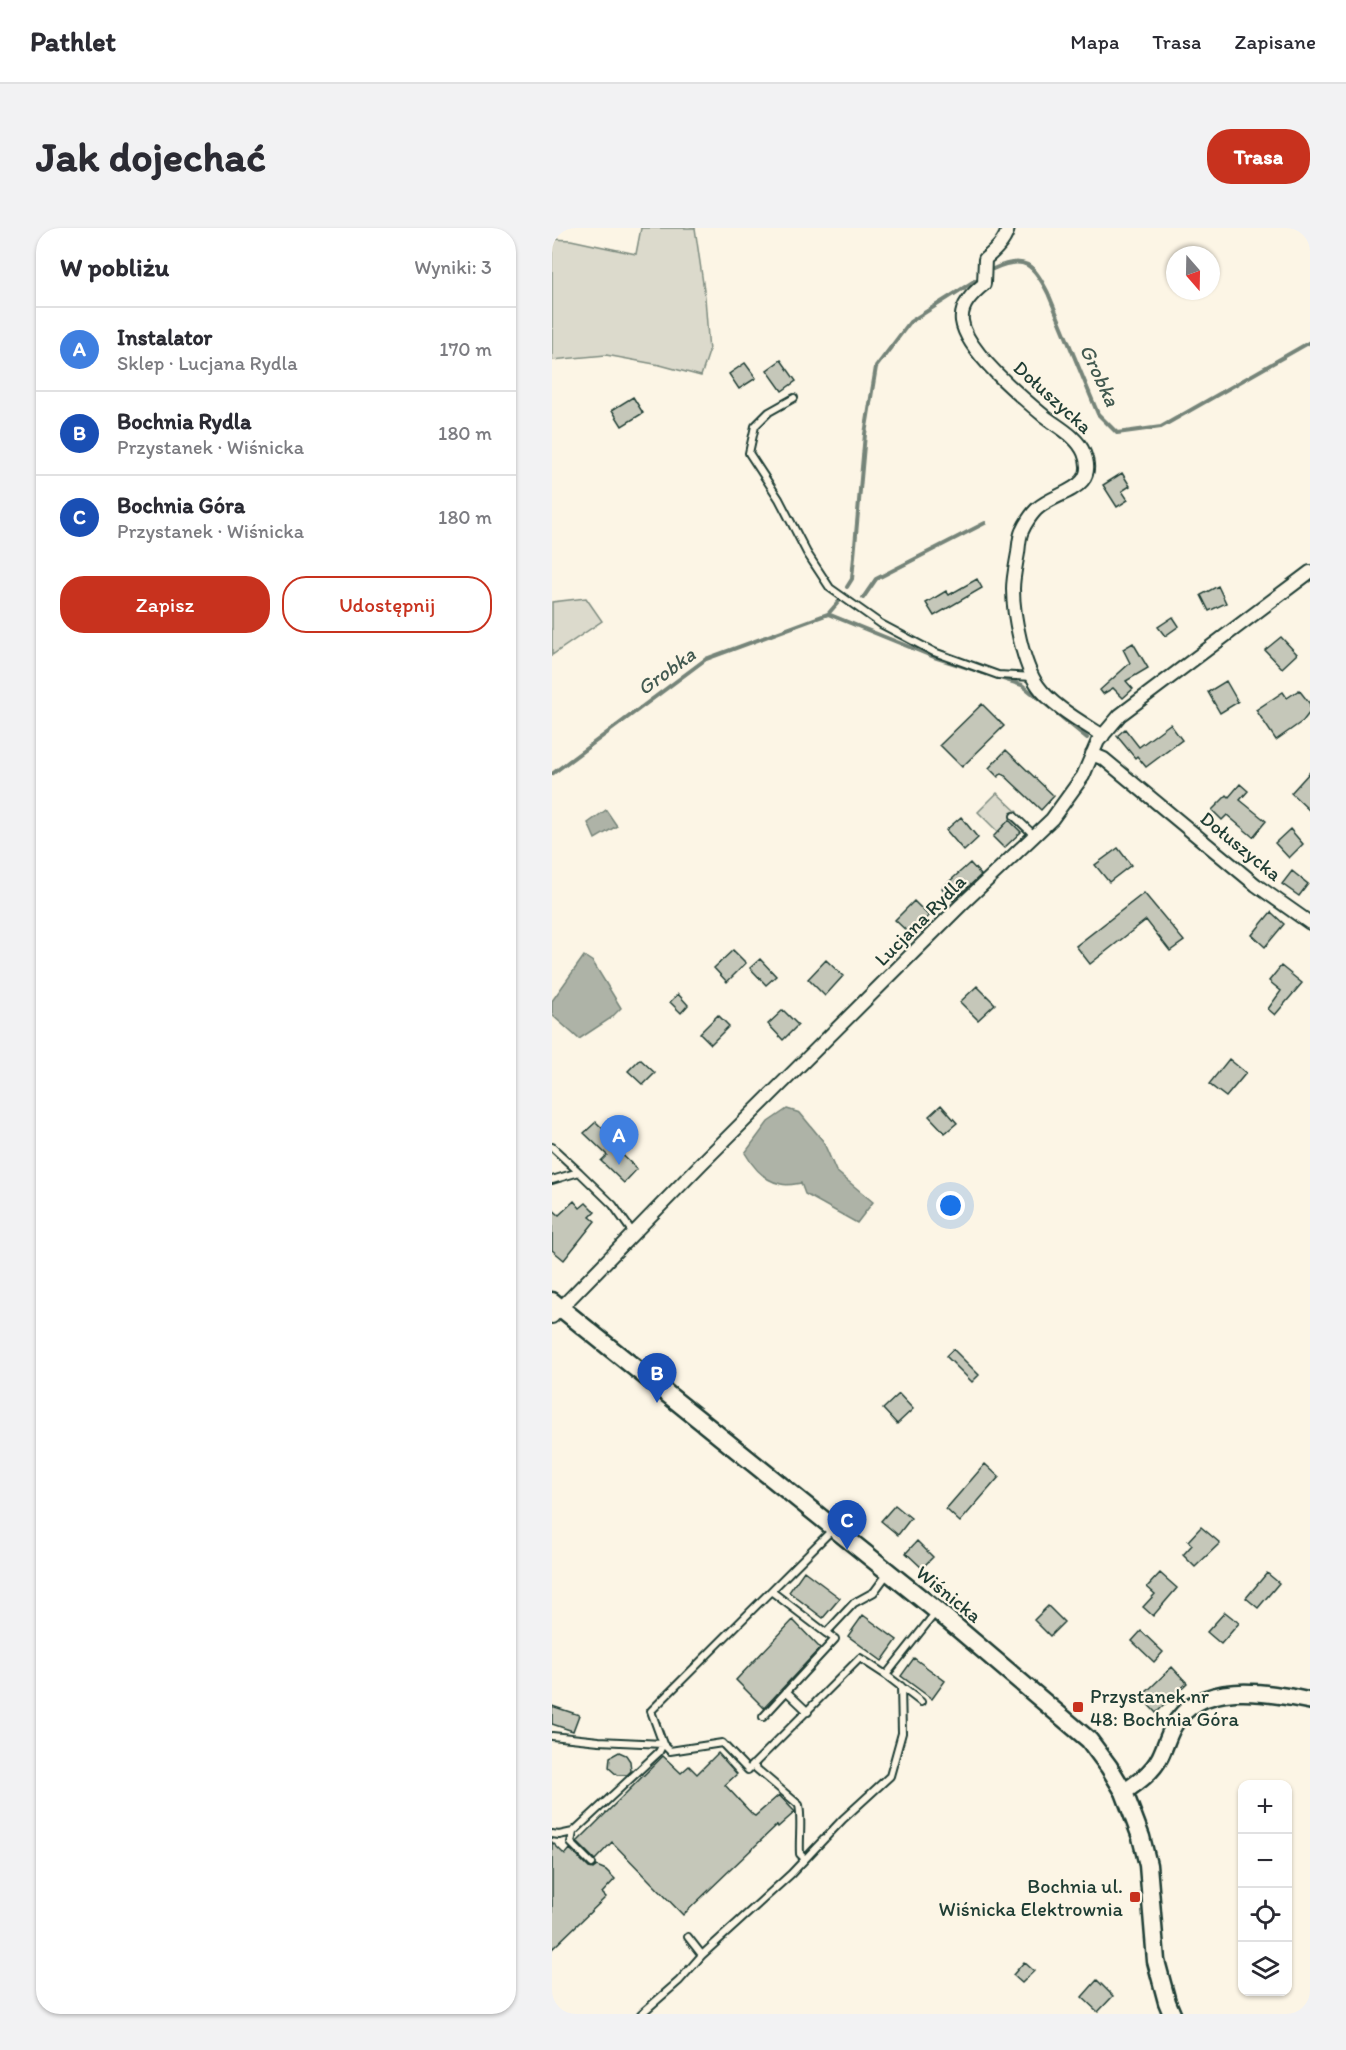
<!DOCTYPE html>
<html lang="pl">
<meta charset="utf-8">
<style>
:root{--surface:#fff;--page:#f2f2f3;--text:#2b2b33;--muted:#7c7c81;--line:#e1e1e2;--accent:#c8321e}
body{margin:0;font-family:Itim,sans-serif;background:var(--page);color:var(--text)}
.controls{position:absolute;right:18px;bottom:18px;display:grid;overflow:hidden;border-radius:12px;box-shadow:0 2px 4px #0004}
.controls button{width:54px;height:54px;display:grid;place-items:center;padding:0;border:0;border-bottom:2px solid var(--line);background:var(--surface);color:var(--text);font:30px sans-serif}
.compass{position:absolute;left:614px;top:18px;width:54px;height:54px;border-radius:50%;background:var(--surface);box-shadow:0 2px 4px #0004;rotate:160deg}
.you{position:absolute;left:399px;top:978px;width:21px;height:21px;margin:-15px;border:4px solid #fff;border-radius:50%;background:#1a73e8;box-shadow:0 0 0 9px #1a73e833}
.badge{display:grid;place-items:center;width:39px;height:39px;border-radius:50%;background:var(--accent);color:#fff;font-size:20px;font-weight:700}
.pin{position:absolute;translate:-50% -50px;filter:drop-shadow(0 2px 3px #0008)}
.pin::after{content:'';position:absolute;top:32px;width:21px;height:18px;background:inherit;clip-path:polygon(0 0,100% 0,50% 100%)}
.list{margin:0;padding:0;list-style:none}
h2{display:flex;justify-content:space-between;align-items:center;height:78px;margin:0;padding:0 24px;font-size:26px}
h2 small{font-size:20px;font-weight:400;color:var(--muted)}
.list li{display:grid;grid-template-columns:39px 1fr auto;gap:18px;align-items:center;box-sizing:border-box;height:84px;padding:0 24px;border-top:2px solid var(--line)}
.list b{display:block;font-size:22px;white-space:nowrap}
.list p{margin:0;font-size:20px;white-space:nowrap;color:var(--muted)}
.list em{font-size:20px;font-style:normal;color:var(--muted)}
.actions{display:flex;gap:12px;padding:18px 24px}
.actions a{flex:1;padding:14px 0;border:2px solid var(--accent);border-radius:24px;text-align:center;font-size:21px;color:var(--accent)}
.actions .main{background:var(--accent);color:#fff}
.icon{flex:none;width:33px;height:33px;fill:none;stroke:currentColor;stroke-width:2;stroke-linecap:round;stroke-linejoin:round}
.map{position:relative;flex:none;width:758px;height:1786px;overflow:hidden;border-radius:24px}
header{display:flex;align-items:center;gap:36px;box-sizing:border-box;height:84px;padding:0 30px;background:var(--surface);border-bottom:2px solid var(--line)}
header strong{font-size:28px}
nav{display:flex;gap:33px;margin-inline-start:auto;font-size:21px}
.intro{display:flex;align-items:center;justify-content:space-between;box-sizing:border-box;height:144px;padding:0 36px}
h1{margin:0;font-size:42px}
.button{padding:15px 27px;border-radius:24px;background:var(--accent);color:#fff;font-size:21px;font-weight:700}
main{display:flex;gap:36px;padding:0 36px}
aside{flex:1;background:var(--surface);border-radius:24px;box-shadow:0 2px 4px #0004}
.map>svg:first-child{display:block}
.green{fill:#dcdacc;stroke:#7e8c80;stroke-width:1.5}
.water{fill:#aeb3a7;stroke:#758479;stroke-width:1.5}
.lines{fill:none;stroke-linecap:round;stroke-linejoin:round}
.stream{stroke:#758479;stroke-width:4}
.building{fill:#c5c7b9;stroke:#1f3d34;stroke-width:1.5}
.service-casing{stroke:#1f3d34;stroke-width:10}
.minor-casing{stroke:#1f3d34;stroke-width:16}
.tertiary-casing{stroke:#1f3d34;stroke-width:20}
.secondary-casing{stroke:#1f3d34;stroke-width:21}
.service{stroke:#fcf5e5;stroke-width:6}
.minor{stroke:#fcf5e5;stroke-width:12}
.tertiary{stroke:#fcf5e5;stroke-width:15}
.secondary{stroke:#fcf5e5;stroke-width:16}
.poi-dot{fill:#c8321e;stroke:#fcf5e5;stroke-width:2}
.labels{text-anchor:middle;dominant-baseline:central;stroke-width:4.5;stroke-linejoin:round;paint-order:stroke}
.street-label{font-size:20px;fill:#1f3d34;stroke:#fcf5e5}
.poi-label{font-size:20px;fill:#1f3d34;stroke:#fcf5e5;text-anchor:start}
.water-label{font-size:21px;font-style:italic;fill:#435a51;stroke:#fcf5e5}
</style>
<header>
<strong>Pathlet</strong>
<nav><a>Mapa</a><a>Trasa</a><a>Zapisane</a></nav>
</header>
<div class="intro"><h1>Jak dojechać</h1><a class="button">Trasa</a></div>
<main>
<aside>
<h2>W pobliżu<small>Wyniki: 3</small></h2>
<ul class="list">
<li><span class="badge" style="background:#3f7fe0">A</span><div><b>Instalator</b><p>Sklep · Lucjana Rydla</p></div><em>170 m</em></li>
<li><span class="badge" style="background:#1a4fb4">B</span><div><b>Bochnia Rydla</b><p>Przystanek · Wiśnicka</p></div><em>180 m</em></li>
<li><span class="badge" style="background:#1a4fb4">C</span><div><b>Bochnia Góra</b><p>Przystanek · Wiśnicka</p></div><em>180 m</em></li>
</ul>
<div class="actions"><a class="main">Zapisz</a><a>Udostępnij</a></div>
</aside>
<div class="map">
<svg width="758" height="1786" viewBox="0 0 758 1786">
<rect width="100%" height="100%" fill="#fcf5e5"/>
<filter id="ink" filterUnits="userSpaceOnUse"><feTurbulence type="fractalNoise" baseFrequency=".0167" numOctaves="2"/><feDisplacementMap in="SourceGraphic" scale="12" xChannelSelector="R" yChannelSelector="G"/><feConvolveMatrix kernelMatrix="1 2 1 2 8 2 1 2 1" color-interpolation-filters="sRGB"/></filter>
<g filter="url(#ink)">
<path class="green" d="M 89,0 L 143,0 L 153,69 L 157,124 L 149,148 L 108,137 L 54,127 L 0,132 L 0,11 L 19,12 L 84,26 Z
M 34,370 L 50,393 L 0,427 L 0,374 Z
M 445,565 L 465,584 L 446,604 L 426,584 Z"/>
<path class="water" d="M 54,582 L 65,598 L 43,611 L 36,595 Z
M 32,728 L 41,734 L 69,780 L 59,790 L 27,811 L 0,787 L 0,773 Z
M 235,881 L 248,885 L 271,913 L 284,943 L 321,974 L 305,995 L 253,966 L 249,955 C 243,956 235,958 229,956 C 212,953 201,939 193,925 L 216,894 Z"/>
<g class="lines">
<path class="stream" d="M 441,41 C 473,26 482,37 496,65 L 546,186 L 565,205 L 609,199 L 758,114
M 295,359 L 300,351 L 313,206 L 324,139 L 358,94 L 424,52
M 311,370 L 324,351 L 433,295
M 276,386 L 382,429 L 432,445
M 445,449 L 470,457 L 535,510
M 0,546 L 154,431 L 276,386 L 289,371"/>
</g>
<path class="building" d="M 229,132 L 244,153 L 230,163 L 215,142 Z
M 193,135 L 204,150 L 187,161 L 177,146 Z
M 81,169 L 91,185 L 70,198 L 60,182 Z
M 570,245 L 578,258 L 570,263 L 576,272 L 565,279 L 551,257 Z
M 425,351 L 430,360 L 382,388 L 374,375 L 394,363 L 397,367 Z
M 666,358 L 674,375 L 657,383 L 649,367 Z
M 621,389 L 627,398 L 613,408 L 606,399 Z
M 729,409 L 745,426 L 730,440 L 713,422 Z
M 581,415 L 596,440 L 574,453 L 581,461 L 571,470 L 561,460 L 551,466 L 548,462 L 578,435 L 571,421 Z
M 674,453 L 686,474 L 668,485 L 656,464 Z
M 747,462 L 758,476 L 758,484 L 751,493 L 724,512 L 704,482 L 731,464 L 735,470 Z
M 430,476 L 452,498 L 410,539 L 388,517 Z
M 618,496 L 630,512 L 594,539 L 585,528 L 583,530 L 565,508 L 573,501 L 587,519 Z
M 454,522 L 502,568 L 489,582 L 450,545 L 446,549 L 437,540 Z
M 758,544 L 758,583 L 739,565 Z
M 688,556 L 696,563 L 688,572 L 714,593 L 701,609 L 675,587 L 670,592 L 660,582 L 675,567 L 677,569 Z
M 409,589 L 426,610 L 412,623 L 394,602 Z
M 457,592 L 469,604 L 452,620 L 441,609 Z
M 738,601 L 751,616 L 737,630 L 723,615 Z
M 566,620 L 579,637 L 557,654 L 543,637 Z
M 418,635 L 429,647 L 401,673 L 390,660 Z
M 740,643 L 756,656 L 747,668 L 730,656 Z
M 592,665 L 632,713 L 618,723 L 594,692 L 538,736 L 524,718 Z
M 362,673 L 377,688 L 359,707 L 343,692 Z
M 719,684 L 732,696 L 713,719 L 700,707 Z
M 181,722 L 194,735 L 175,754 L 162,740 Z
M 208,731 L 224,748 L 214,757 L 198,740 Z
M 274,732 L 291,748 L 273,768 L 256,751 Z
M 729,738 L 750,755 L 723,787 L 716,781 L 729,763 L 717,753 Z
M 425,758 L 443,776 L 426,792 L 408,774 Z
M 126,766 L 136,777 L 129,785 L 118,774 Z
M 231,782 L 246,797 L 231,812 L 216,796 Z
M 166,787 L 177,798 L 159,816 L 148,805 Z
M 88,831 L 103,845 L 91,857 L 76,843 Z
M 677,831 L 694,845 L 674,869 L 657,856 Z
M 389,877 L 405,895 L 393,905 L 377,888 Z
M 44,894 L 56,906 L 53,910 L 85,941 L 72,955 L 49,933 L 55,927 L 32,905 Z
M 22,973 L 28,980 L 34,975 L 43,984 L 38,989 L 43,993 L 12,1032 L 0,1022 L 0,981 L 7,987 Z
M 401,1121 L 427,1147 L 420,1154 L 394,1128 Z
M 347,1166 L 361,1181 L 345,1196 L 331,1181 Z
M 433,1236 L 447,1249 L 408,1294 L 394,1281 Z
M 343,1277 L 359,1290 L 346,1307 L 329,1293 Z
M 649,1299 L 668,1315 L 643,1339 L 631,1327 L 640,1317 L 636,1313 Z
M 365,1313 L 381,1329 L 370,1340 L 354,1325 Z
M 252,1343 L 288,1370 L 271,1390 L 237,1364 Z
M 608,1345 L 625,1360 L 601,1388 L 591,1379 L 603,1366 L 595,1359 Z
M 715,1345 L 727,1355 L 706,1380 L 694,1370 Z
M 496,1378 L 512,1394 L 498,1408 L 482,1392 Z
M 673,1384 L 687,1395 L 669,1416 L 655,1404 Z
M 311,1387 L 345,1412 L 330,1433 L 296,1408 Z
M 241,1392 L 268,1420 L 212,1480 L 184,1452 Z
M 589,1403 L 611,1424 L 602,1434 L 580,1413 Z
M 362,1430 L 393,1453 L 380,1471 L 349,1448 Z
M 620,1439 L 635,1455 L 604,1485 L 589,1469 Z
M 0,1478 L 27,1487 L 21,1503 L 0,1496 Z
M 67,1524 L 74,1527 L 78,1533 L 79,1543 L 75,1547 L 65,1547 L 57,1540 L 58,1529 Z
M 166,1525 L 185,1546 L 173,1557 L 201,1587 L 203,1588 L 227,1567 L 243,1584 L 226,1599 L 225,1597 L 131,1687 L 60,1614 L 43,1632 L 25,1614 L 111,1528 L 129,1545 L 137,1538 L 145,1546 Z
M 0,1614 L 13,1627 L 18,1621 L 37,1640 L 41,1641 L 45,1638 L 54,1642 L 63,1651 L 50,1665 L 54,1669 L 0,1721 Z
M 472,1734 L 482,1743 L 470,1755 L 461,1747 Z
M 545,1752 L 561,1768 L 546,1784 L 530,1769 Z"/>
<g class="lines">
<g class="service-casing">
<path id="service" d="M 242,170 L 217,184 L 203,198 L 197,225 L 227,271 L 255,325 L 278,360 L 329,396 L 382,424 L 446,447 L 481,449
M 462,588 L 482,607
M 0,919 L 27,944
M 0,952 L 27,944 L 61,977 L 81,1005
M 219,1363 L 274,1405 L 302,1375 L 322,1364 L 336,1345
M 334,1447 L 369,1474
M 235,1464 L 256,1484
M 211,1489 L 283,1411 L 274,1405
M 0,1508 L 47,1513 L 111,1516 L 118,1523 L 170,1515 L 196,1542 L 308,1430 L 334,1447 L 384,1384
M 200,1537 L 247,1577 C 250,1592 247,1610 248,1626 L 253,1631
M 21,1604 L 19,1615 L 40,1636
M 0,1606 L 7,1607 L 21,1604 L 107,1524 L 111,1516 L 99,1483 L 281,1301
M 136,1709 L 150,1727
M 89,1786 L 127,1753 L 150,1727 L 239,1646 L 291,1591 L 338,1548 L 350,1505 L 349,1458"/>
</g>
<g class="minor-casing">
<path id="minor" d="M 456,0 C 454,12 443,23 433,31 L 432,56 C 421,65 408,77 410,93 C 414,123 469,169 492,188 C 506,199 525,208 532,225 C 547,262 505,263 486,280 C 480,285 473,296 470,303 C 467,309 467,318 466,325 C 464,337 461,350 461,361 C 461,387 471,437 486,458 C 499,477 531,495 551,508
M 540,526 L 552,531 L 704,657 L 758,695
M 0,1089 L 149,936 L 409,677 L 500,591 L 531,548 L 546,513 L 568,487 L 758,344"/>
</g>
<g class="tertiary-casing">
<path id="tertiary" d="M 572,1564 C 585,1555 601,1544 608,1529 C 613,1519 616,1508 621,1499 C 647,1451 715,1464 758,1473"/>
</g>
<g class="secondary-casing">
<path id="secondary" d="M 0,1073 L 396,1392 L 537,1512 L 557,1539 L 572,1564 L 589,1609 L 596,1637 L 604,1733 L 615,1774 L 620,1786"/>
</g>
<use href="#service" class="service"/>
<use href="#minor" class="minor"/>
<use href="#tertiary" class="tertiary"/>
<use href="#secondary" class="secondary"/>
</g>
</g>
<g class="poi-dot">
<rect x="520" y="1473" width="12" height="12" rx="3"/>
<rect x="577" y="1663" width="12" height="12" rx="3"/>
</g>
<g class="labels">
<g class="street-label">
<text transform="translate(501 169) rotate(42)">Dołuszycka</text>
<text transform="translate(689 618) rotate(39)">Dołuszycka</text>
<text transform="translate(368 692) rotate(-45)">Lucjana Rydla</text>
<text transform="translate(397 1366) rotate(39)">Wiśnicka</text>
</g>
<g class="poi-label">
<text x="538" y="1468">Przystanek nr<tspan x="538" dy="23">48: Bochnia Góra</tspan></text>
<text x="571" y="1658" text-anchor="end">Bochnia ul.<tspan x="571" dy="23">Wiśnicka Elektrownia</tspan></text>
</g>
<g class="water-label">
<text transform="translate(548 147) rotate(65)">Grobka</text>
<text transform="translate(114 443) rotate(-36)">Grobka</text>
</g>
</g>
</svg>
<div class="controls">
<button>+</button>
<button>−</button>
<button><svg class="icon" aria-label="locate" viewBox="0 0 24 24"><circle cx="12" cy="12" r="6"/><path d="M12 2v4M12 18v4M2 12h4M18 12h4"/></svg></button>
<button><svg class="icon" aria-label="layers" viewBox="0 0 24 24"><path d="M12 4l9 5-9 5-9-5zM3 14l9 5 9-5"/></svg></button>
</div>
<svg class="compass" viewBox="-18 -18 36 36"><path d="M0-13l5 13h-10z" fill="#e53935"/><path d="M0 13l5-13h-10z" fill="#7c7c81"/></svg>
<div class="you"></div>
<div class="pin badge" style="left:67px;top:937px;background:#3f7fe0">A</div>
<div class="pin badge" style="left:105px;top:1175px;background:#1a4fb4">B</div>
<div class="pin badge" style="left:295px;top:1322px;background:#1a4fb4">C</div>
</div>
</main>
